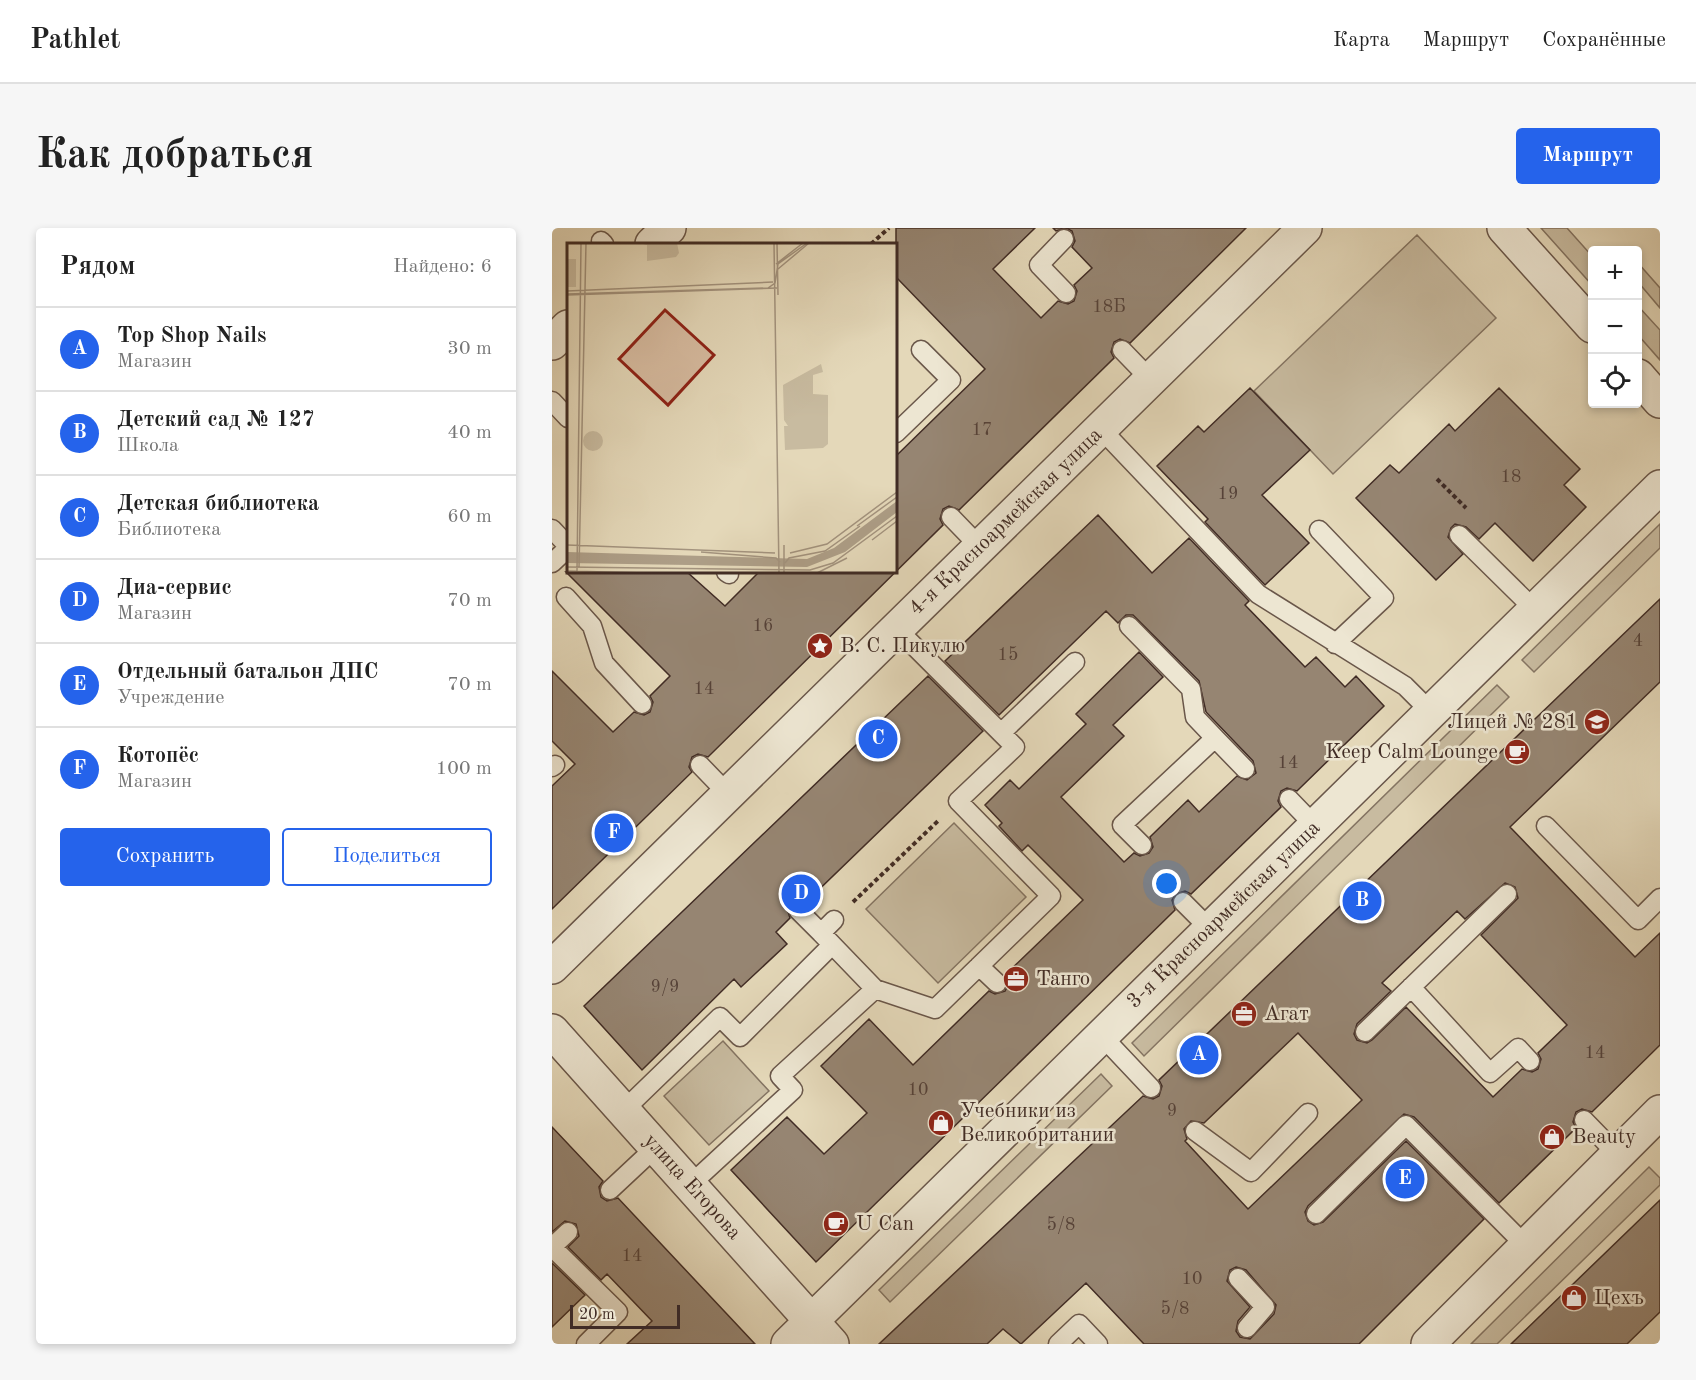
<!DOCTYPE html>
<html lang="ru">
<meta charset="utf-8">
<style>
:root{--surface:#fff;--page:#f6f6f6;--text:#222;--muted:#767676;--line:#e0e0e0;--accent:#2563eb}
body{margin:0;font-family:"Old Standard TT",serif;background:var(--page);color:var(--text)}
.controls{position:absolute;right:18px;top:18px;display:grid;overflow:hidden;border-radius:6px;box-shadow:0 3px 9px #0003}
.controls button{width:54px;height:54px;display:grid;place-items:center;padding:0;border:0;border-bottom:2px solid var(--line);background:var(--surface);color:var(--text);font:30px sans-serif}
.scale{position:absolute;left:18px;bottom:15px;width:110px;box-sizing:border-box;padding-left:6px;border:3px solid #412c25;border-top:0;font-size:16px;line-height:21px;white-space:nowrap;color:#412c25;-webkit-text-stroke:4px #ede6d2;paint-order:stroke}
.you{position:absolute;left:615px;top:656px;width:21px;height:21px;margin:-15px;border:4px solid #fff;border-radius:50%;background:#1a73e8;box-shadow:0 0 0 9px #1a73e833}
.badge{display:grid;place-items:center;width:39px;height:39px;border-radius:50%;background:var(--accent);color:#fff;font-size:20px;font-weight:700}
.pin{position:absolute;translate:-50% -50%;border:3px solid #fff;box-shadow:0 2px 6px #0006}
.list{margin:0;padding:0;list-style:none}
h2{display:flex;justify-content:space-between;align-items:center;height:78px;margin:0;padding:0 24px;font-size:26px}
h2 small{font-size:20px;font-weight:400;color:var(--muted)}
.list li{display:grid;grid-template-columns:39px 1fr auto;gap:18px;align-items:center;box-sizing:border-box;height:84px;padding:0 24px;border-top:2px solid var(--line)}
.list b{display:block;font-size:22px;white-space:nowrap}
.list p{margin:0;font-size:20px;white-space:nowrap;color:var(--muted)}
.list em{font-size:20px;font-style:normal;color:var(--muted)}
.actions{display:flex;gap:12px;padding:18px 24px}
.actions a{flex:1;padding:14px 0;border:2px solid var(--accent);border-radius:6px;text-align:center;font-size:21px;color:var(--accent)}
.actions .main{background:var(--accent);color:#fff}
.icon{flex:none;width:33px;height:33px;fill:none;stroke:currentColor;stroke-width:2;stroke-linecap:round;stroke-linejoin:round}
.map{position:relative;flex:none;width:1108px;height:1116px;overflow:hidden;border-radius:6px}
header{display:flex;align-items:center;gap:36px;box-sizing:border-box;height:84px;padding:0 30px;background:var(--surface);border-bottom:2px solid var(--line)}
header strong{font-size:28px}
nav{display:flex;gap:33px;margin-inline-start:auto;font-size:21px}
.intro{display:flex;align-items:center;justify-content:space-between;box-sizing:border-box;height:144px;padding:0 36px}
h1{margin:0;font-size:42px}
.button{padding:15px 27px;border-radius:6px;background:var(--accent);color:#fff;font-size:21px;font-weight:700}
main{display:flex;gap:36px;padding:0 36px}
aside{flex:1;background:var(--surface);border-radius:6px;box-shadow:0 3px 9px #0003}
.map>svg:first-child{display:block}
.green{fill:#c8bba0;stroke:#847462;stroke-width:1.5}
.building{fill:#968572;stroke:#412c25;stroke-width:1.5;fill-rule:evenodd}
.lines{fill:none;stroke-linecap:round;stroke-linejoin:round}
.service-casing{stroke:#6a574a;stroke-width:21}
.minor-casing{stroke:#6a574a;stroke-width:36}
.tertiary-casing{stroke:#6a574a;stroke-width:36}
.path{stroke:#412c25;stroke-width:4;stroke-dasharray:4.5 3;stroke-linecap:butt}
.service{stroke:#ede6d2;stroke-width:18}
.minor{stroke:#ede6d2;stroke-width:33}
.tertiary{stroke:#ede6d2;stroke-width:33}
.labels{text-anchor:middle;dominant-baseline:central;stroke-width:5;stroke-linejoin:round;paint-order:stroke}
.number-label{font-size:18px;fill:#564238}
.street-label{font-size:21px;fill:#412c25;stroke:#ede6d2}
.poi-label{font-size:21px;fill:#412c25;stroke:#ede6d2;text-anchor:start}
.inset-road{fill:none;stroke:#a3937e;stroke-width:1.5}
.view{fill:#8f2418;fill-opacity:0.15;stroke:#8f2418;stroke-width:3}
.inset-edge{fill:none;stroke:#412c25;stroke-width:3}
</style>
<header>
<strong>Pathlet</strong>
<nav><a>Карта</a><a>Маршрут</a><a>Сохранённые</a></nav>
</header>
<div class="intro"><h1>Как добраться</h1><a class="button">Маршрут</a></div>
<main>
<aside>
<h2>Рядом<small>Найдено: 6</small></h2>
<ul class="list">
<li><span class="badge">A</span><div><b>Top Shop Nails</b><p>Магазин</p></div><em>30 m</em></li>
<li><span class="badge">B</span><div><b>Детский сад № 127</b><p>Школа</p></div><em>40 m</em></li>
<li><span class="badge">C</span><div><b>Детская библиотека</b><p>Библиотека</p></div><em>60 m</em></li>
<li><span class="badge">D</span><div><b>Диа-сервис</b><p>Магазин</p></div><em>70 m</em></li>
<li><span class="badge">E</span><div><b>Отдельный батальон ДПС</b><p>Учреждение</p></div><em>70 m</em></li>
<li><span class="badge">F</span><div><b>Котопёс</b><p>Магазин</p></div><em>100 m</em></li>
</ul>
<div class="actions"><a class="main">Сохранить</a><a>Поделиться</a></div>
</aside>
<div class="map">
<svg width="1108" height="1116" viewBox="0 0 1108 1116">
<rect width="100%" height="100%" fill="#e4d8b9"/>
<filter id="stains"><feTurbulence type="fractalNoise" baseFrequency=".00333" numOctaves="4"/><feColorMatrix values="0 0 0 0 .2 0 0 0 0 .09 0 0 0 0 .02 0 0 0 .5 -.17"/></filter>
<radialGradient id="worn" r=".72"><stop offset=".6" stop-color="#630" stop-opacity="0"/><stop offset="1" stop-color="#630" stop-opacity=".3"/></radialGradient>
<path class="green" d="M 989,0 L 1015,0 L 1040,28 L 1040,57 Z
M 865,7 L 944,90 L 781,246 L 702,163 Z
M 1086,35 L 1108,60 L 1108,80 L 1086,54 Z
M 1086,78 L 1108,102 L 1108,132 L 1086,107 Z
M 1108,296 L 1108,320 L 982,444 L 970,432 Z
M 945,457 L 957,469 L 592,828 L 580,815 Z
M 402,595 L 474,669 L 386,755 L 314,681 Z
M 171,813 L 217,863 L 157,917 L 112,868 Z
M 549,846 L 560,858 L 338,1074 L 327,1062 Z
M 1097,939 L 1108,950 L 1108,957 L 945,1116 L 919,1116 Z"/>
<path class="building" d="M 344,0 L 483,0 L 441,41 L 489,90 L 506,73 L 516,76 L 522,73 L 525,63 L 522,57 L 540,40 L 520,19 L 523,13 L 520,3 L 514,0 L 504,3 L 501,0 L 694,0 L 578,115 L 568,111 L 562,114 L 559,124 L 562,130 L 407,282 L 397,278 L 391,281 L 388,291 L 391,297 L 156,529 L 146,526 L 140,529 L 137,539 L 140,544 L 0,681 L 0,558 L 23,536 L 0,513 L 0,443 L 61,504 L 82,484 L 92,487 L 98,484 L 101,474 L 98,468 L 118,448 L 14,344 L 135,344 L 173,378 L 207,344 L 344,344 L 344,228 L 433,141 L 344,49 Z
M 698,160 L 758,222 L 710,267 L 757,315 L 713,357 L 653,294 L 656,291 L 605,238 L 646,198 L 652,204 Z
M 947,160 L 1028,241 L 1012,257 L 1034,279 L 981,333 L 943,295 L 927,311 L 914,299 L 903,296 L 899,300 L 896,309 L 911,326 L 884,352 L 804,270 L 838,237 L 847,245 L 897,196 L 903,203 Z
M 546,287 L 600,345 L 637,310 L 697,373 L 693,377 L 753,439 L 764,429 L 793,459 L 804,448 L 832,478 L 745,563 L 735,560 L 729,563 L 726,573 L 729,579 L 639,666 L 633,663 L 624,666 L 620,672 L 623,682 L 264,1034 L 179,942 L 235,889 L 272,926 L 315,885 L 269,838 L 317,791 L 361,837 L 437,763 L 443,766 L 453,763 L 456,757 L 453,747 L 531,672 L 476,617 L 470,623 L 447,598 L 450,595 L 433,577 L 458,552 L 467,561 L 534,496 L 524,486 L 587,424 L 611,449 L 561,497 L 572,508 L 509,569 L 572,634 L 582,625 L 588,628 L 597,625 L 601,619 L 598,609 L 636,572 L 647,584 L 685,548 L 695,552 L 704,545 L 701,533 L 654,484 L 647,453 L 581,387 L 574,387 L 566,395 L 554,383 L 447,487 L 393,433 Z
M 1108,371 L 1108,454 L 958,599 L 1083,729 L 1108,705 L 1108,817 L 1040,884 L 1030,881 L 1024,884 L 1021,894 L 1024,900 L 947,975 L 862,889 L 852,886 L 756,978 L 753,984 L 756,993 L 762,997 L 771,994 L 854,913 L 932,991 L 807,1116 L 592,1116 L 534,1055 L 469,1116 L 451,1101 L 435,1116 L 327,1116 L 591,868 L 601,871 L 607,868 L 610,858 L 607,852 ZM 953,655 L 963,659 L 966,670 L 929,707 L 1015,797 L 986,825 L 989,831 L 986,841 L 980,844 L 970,841 L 941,869 L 854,779 L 820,812 L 815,815 L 805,812 L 802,806 L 805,796 L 839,763 L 830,755 L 905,683 L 913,691 ZM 746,805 L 810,872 L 696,981 L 633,913 L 635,911 L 632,901 L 639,893 L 652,895 ZM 684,1039 L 694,1042 L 724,1077 L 722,1086 L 698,1111 L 688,1109 L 684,1103 L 686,1093 L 698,1079 L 675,1053 L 678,1042 Z
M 376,448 L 431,503 L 254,674 L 248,671 L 239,674 L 235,680 L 238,690 L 224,704 L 235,716 L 189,759 L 182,751 L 90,842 L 32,778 Z
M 0,899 L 51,953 L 47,959 L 49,969 L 55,973 L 66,970 L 203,1116 L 75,1116 L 100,1093 L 55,1046 L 49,1052 L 16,1019 L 27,1008 L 24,996 L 13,993 L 0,1004 Z
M 1108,972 L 1108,1084 L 1075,1116 L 959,1116 Z
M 0,1035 L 33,1067 L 0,1099 Z"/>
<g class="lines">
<g class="service-casing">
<path id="service" d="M 512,11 L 487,37 L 514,65
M 49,13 L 52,16
M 570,122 L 599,152
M 0,173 L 16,190
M 549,201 L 706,366 L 853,458 L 879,484
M 344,205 L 399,152 L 369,122
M 399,289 L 428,319
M 0,301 L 16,318
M 767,302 L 832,370 L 783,416
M 907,307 L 983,382
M 0,335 L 16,320
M 174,344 L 177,346
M 14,369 L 40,398 L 52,435 L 90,476
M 577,398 L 639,461 L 643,489 L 663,510 L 570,597 L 590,617
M 449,505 L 523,434
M 663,510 L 693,541
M 148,537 L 176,566
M 0,539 L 3,537
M 737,571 L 763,598
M 994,598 L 1086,692 L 1108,670
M 631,674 L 658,701
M 246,682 L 269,705
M 427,738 L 445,755
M 859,759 L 938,845 L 966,820 L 978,833
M 323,761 L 383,781 L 499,668 L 406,573 L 463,519 L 345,401
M 813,804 L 955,666
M 549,807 L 599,860
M 71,883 L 168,789 L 188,809 L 280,717
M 1032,892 L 1065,926
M 643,903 L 699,944 L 756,885
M 138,957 L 241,862 L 228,848 L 323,761 L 269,705 L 282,692
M 58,962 L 104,919
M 764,986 L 854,897 L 974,1018
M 0,1019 L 66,1084 L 34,1116
M 0,1019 L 16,1004
M 686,1050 L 713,1079 L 695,1100
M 506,1116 L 527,1096 L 546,1116"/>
</g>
<g class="minor-casing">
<path id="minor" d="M 952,0 L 1040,98
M 1086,148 L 1108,173
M 0,739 L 753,0
M 0,803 L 280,1116
M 236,1116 L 1108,259
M 876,1116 L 1108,884"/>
</g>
<g class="tertiary-casing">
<path id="tertiary" d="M 100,16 L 117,0
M 0,115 L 16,99"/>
</g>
<path class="path" d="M 319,16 L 337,0
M 885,251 L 914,280
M 301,674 L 386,593"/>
<use href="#service" class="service"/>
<use href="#minor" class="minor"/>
<use href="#tertiary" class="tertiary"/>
</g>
<defs>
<g id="sight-disc" transform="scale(1.35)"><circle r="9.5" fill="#8f2418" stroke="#ede6d2"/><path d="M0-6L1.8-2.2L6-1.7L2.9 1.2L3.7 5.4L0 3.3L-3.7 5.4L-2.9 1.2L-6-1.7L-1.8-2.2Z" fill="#fff"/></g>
<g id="school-disc" transform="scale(1.35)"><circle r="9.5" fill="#8f2418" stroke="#ede6d2"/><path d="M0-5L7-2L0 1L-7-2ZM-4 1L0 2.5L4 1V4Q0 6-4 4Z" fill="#fff"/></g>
<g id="cafe-disc" transform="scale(1.35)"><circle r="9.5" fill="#8f2418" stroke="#ede6d2"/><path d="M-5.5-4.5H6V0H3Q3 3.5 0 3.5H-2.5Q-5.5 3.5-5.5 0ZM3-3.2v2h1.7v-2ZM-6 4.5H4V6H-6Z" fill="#fff"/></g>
<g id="office-disc" transform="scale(1.35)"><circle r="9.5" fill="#8f2418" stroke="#ede6d2"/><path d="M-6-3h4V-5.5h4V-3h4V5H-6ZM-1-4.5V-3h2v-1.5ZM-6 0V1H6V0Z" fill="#fff"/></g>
<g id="shop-disc" transform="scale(1.35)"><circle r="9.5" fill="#8f2418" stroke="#ede6d2"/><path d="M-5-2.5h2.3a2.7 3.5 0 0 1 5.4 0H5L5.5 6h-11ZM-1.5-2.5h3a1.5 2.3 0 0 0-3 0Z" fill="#fff"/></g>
</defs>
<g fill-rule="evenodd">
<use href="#sight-disc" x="268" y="418"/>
<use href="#school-disc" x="1045" y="494"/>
<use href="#cafe-disc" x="965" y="524"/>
<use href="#office-disc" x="464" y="751"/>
<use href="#office-disc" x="692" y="786"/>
<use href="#shop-disc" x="389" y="895"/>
<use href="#shop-disc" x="1000" y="909"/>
<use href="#cafe-disc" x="284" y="996"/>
<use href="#shop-disc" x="1022" y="1070"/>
</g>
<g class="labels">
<g class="number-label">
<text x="557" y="79">18Б</text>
<text x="430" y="202">17</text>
<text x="959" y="249">18</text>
<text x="676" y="266">19</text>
<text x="211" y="398">16</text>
<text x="1086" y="413">4</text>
<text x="456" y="427">15</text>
<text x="152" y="461">14</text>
<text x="736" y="535">14</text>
<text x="113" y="759">9/9</text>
<text x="1043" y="825">14</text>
<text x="366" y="862">10</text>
<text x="620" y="883">9</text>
<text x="509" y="997">5/8</text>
<text x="80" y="1028">14</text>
<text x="640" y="1051">10</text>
<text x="623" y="1081">5/8</text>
</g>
<g class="street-label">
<text transform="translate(454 294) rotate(-44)">4-я Красноармейская улица</text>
<text transform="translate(672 687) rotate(-44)">3-я Красноармейская улица</text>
<text transform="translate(140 959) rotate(48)">улица Егорова</text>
</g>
<g class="poi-label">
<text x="288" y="418">В. С. Пикулю</text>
<text x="1026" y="494" text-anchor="end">Лицей № 281</text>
<text x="946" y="524" text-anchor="end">Keep Calm Lounge</text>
<text x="484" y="751">Танго</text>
<text x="712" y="786">Агат</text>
<text x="408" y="883">Учебники из<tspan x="408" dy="24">Великобритании</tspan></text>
<text x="1020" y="909">Beauty</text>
<text x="304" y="996">U Can</text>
<text x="1042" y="1070">Цехъ</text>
</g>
</g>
<g transform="translate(15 15)">
<rect width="330" height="330" fill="#e4d8b9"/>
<path d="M 72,0 L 110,0 L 112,10 L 109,14 L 80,18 L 80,2 ZM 0,16 L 9,16 L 9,44 L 0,44 ZM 254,121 L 256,129 L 246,132 L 246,151 L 261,152 L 261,201 L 256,205 L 218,207 L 217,183 L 221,183 L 217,177 L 216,142 ZM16 198a10 10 0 1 1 20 0a10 10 0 1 1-20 0Z" fill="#c8bba0"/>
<path d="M 330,258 L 330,269 L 278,309 L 240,324 L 0,320 L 0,309 L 240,316 L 267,305 Z" fill="#ad9e87"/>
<path class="inset-road" d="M 207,0 L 212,330M 210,0 L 211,52M 209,21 L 236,0M 211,26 L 242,0M 0,48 L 206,39M 0,51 L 201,45 L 208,40 L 211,21 L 240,0M 0,52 L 210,45M 290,283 L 330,254M 305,297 L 330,278M 0,302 L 208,310M 217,302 L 217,330M 134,309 L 209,315 L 213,319M 223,310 L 260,301 L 330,249M 218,320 L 222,315 L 258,308 L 293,283M 0,324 L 243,327 L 266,320 L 330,273M 12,325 L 19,0M 0,328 L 80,330M 10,328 L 14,0M 250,330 L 280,315"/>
<path class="view" d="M 98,67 L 147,112 L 101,162 L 52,116 Z"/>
<rect width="330" height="330" class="inset-edge"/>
</g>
<rect width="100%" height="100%" filter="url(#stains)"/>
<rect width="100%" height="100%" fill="url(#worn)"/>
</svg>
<div class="controls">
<button>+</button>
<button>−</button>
<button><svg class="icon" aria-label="locate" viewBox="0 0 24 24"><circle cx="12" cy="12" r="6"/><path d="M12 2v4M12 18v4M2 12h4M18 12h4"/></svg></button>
</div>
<div class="scale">20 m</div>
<div class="you"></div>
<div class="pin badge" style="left:647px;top:827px">A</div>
<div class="pin badge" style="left:810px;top:673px">B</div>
<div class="pin badge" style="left:326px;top:511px">C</div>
<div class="pin badge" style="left:249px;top:666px">D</div>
<div class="pin badge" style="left:853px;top:951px">E</div>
<div class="pin badge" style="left:62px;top:605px">F</div>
</div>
</main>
